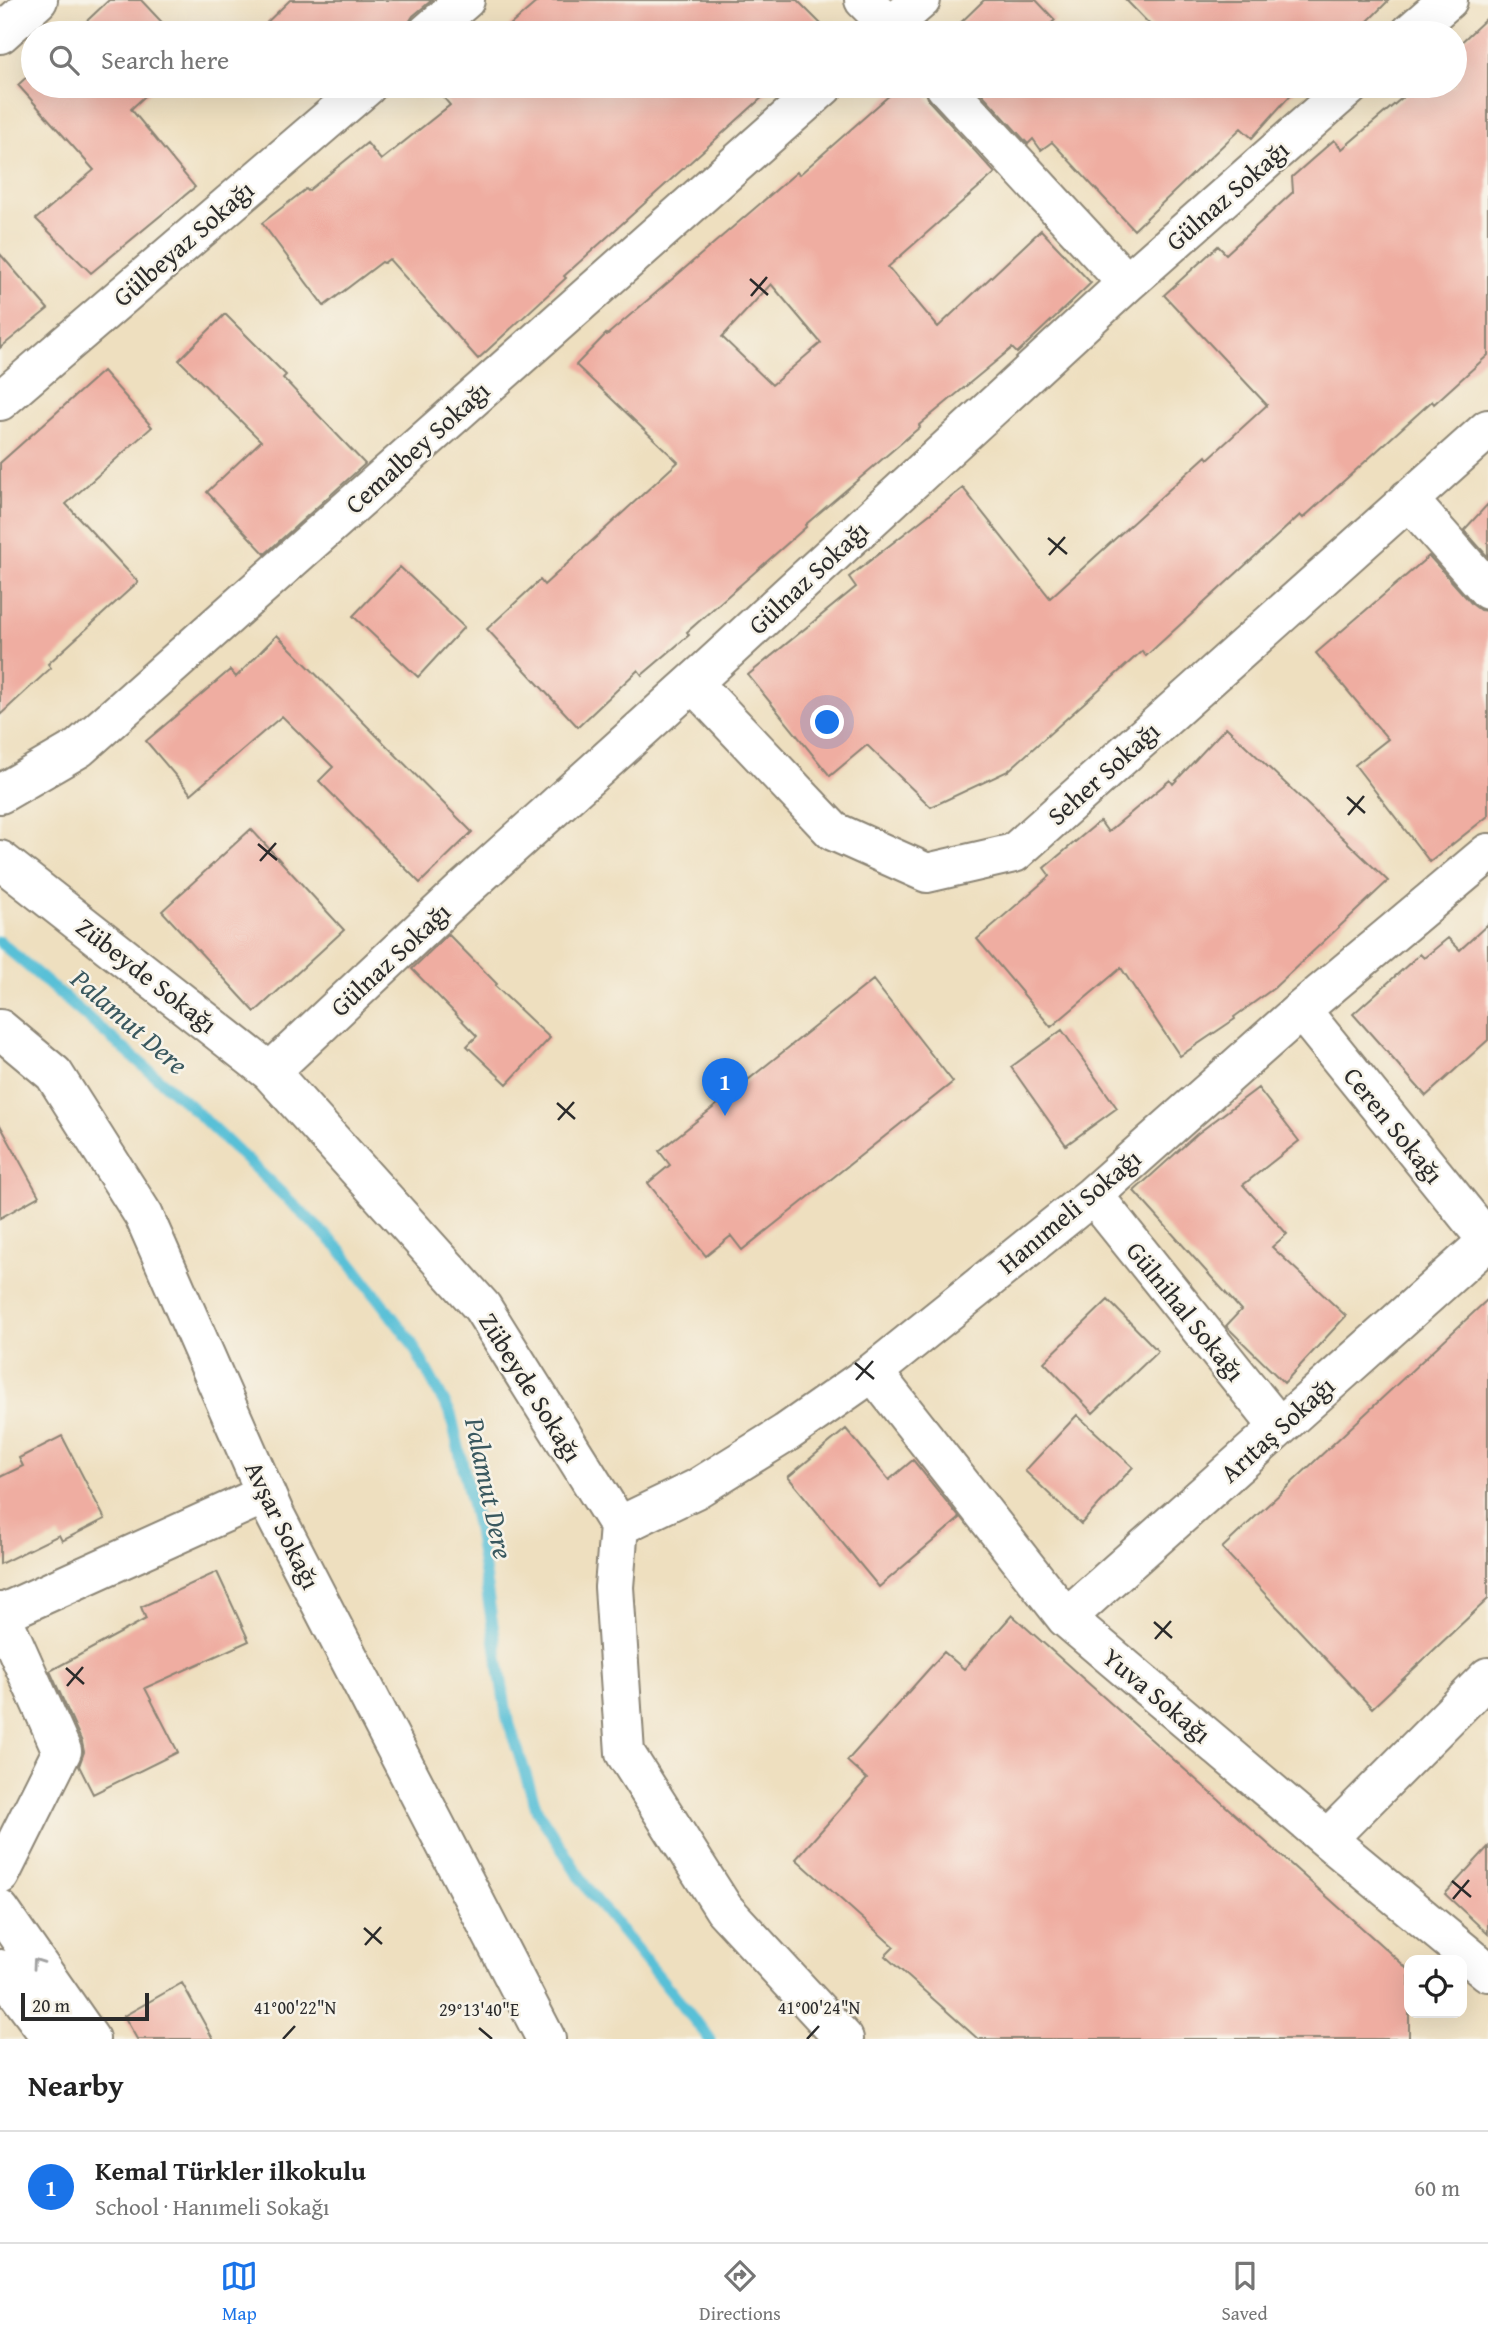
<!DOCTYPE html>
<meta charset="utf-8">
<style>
:root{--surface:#fff;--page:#f6f6f6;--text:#222;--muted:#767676;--line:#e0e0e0;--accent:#1a73e8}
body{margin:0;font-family:"Gentium Book Plus",serif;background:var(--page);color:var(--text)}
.controls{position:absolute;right:21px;bottom:21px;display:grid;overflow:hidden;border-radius:14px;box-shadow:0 7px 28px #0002}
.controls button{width:63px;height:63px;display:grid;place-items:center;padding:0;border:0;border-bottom:2px solid var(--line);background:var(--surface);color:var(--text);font:35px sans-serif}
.scale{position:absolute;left:21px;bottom:18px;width:128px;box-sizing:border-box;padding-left:7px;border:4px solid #2b2b2b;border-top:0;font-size:19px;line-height:24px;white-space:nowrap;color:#2b2b2b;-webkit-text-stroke:5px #f7f3e8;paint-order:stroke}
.you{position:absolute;left:828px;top:723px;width:24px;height:24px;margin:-18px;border:5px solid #fff;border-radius:50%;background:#1a73e8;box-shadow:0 0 0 10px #1a73e833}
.badge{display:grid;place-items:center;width:46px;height:46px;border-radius:50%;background:var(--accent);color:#fff;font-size:23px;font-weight:700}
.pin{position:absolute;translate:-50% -58px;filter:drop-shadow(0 2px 4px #0008)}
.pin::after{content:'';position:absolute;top:37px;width:24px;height:21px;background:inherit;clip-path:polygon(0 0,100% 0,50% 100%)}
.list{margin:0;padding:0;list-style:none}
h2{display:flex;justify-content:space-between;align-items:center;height:91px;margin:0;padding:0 28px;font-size:30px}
h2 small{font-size:23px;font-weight:400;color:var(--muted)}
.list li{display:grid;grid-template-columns:46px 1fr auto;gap:21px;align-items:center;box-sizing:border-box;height:112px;padding:0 28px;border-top:2px solid var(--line)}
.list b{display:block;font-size:26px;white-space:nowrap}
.list p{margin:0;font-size:23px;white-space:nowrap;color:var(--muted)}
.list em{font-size:23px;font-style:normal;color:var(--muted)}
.icon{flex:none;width:38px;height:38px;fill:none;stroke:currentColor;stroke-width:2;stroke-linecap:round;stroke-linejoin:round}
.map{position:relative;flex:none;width:1488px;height:2039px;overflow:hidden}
.search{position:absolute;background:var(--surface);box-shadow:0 7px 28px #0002;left:21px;right:21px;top:21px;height:77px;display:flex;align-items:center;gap:18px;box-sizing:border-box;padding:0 24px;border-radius:38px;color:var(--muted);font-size:26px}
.sheet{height:203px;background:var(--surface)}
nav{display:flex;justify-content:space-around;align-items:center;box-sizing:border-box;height:98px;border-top:2px solid var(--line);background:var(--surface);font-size:19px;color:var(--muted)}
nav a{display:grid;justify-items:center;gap:4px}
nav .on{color:var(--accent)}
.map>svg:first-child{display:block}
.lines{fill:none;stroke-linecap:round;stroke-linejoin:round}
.stream{stroke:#59c0d7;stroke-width:12}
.building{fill:#efada1;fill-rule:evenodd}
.minor-casing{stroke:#8c8575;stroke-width:42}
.major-casing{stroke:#8c8575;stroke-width:42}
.minor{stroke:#fff;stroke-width:38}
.major{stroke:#fff;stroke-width:38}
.oneway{stroke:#a0a0a0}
.ticks{fill:none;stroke:#2b2b2b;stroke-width:2.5}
.labels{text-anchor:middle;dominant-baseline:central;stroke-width:5;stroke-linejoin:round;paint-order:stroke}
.street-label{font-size:26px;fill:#2b2b2b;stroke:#f7f3e8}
.water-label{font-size:28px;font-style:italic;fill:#39585f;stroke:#f7f3e8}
.ticks-label{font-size:18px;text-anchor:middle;fill:#2b2b2b;stroke:#f7f3e8;stroke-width:5;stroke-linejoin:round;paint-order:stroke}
</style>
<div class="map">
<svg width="1488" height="2039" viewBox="0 0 1488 2039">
<rect width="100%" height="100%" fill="#f7f3e8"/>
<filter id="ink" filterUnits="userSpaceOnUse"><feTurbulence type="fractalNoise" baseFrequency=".0143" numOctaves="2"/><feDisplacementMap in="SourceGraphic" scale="14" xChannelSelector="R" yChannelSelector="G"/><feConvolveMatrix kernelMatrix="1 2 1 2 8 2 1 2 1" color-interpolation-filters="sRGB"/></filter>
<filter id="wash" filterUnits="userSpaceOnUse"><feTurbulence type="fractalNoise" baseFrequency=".00686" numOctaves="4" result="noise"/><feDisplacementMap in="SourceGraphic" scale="28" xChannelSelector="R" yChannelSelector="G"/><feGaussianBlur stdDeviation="1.57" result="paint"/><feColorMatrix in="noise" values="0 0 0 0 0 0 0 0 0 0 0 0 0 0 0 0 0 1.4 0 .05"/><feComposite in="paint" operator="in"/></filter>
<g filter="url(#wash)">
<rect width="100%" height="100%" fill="#eedfbf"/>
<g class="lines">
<path class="stream" d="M 0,942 L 189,1105 L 340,1249 L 410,1340 L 451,1415 L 477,1527 L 507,1717 L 537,1810 L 591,1894 L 710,2039"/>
</g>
<g id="blocks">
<path class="building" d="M 109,0 L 141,0 L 172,33 L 74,33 Z
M 290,0 L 432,0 L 413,16 L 402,33 L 256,33 Z
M 539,0 L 797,0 L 830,33 L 501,33 Z
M 984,0 L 1036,0 L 1055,20 L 1041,33 L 950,33 Z
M 1126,0 L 1389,0 L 1356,33 L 1158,33 Z
M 1488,17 L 1488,355 L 1434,404 L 1432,401 L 1303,518 L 1300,515 L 1146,656 L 1142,651 L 1008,771 L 931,807 L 867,745 L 830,776 L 748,675 L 856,587 L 849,577 L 963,488 L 1050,598 L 1206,456 L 1208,459 L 1267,405 L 1164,295 L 1218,246 L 1226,254 L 1293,192 L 1292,177 L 1334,140 L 1342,149 L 1416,86 L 1455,86 L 1455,48 Z
M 33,71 L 33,86 L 156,86 L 131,109 L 195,187 L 91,273 L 36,219 L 94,170 L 18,85 Z
M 442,86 L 775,86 L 564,276 L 566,278 L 478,359 L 389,259 L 384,263 L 382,262 L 324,306 L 262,223 L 306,189 L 308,191 L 367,143 L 381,160 L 450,105 L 437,90 Z
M 900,86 L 924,86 L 929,101 L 995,173 L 888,267 L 938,327 L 1041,230 L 1091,283 L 1017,353 L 1012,348 L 919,425 L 920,427 L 805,525 L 806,527 L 687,632 L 689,635 L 642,675 L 638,670 L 578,727 L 487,629 L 540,580 L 544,585 L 678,462 L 576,365 L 606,334 L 607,335 L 797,172 L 799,175 ZM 771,284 L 821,343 L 772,385 L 722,337 Z
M 975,86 L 1292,86 L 1296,89 L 1252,138 L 1241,128 L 1134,230 L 1052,142 L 1041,150 L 1033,139 L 1028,144 Z
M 0,254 L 48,309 L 0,348 Z
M 225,314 L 286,375 L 283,378 L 365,464 L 265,554 L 207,492 L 261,441 L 179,360 Z
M 103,371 L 152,427 L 66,504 L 138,582 L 48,664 L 51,668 L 0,715 L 0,463 Z
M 1488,504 L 1488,557 L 1464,530 Z
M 1429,556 L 1472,604 L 1480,610 L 1488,611 L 1488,816 L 1430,862 L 1355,765 L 1388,739 L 1316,653 Z
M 400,567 L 464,627 L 418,677 L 353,616 Z
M 277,635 L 472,832 L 420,883 L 319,781 L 333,767 L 282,716 L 191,794 L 146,741 L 230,670 L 236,677 Z
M 1226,727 L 1388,881 L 1274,988 L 1234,1017 L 1235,1019 L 1180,1056 L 1121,968 L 1051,1027 L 977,939 L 1050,876 L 1044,868 L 1100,821 L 1108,832 L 1170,780 L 1173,784 Z
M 251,829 L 344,930 L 255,1012 L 162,911 Z
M 1488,924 L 1488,1040 L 1426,1096 L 1353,1014 L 1420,954 L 1424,958 L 1448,938 L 1460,950 Z
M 448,934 L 497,984 L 495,986 L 550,1038 L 507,1084 L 467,1046 L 477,1036 L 412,969 Z
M 873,980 L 953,1082 L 742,1250 L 731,1236 L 706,1256 L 648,1183 L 670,1165 L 659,1151 Z
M 1062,1030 L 1117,1108 L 1066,1145 L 1011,1067 Z
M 1258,1088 L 1299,1141 L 1243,1185 L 1287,1234 L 1272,1247 L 1346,1316 L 1284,1383 L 1226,1326 L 1241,1310 L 1134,1191 L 1197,1134 Z
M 0,1125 L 39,1196 L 0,1218 Z
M 1488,1299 L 1488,1599 L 1372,1708 L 1222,1548 Z
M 1108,1300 L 1158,1351 L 1093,1413 L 1044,1362 Z
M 1077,1415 L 1133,1467 L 1081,1524 L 1025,1471 Z
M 846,1429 L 889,1480 L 913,1460 L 960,1518 L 879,1587 L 788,1477 Z
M 62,1436 L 105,1519 L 62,1541 L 59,1535 L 0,1564 L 0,1477 L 23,1466 L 19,1458 Z
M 217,1572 L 249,1641 L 145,1688 L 178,1752 L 93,1794 L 79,1766 L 84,1752 L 82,1742 L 50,1671 L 146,1619 L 141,1607 Z
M 1012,1615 L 1409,1970 L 1409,2039 L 978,2039 L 885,1956 L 894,1947 L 796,1859 L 867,1779 L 847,1761 L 944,1652 L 964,1669 Z
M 1488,1847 L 1488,1934 L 1445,1894 Z
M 182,1983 L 213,2039 L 137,2039 L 124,2016 Z"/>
</g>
</g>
<g filter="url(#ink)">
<use href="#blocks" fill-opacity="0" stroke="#8c8575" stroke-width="2"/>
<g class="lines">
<g class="minor-casing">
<path id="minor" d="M 864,0 L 897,33
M 427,33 L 465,0
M 883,33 L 921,0
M 1410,33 L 1448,0
M 0,34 L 38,0
M 945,86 L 1127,283
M 0,401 L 367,86
M 1408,499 L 1488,590
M 693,683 L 833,831 L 927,873 L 1014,853 L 1488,429
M 0,794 L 79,748 L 824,86
M 0,860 L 270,1072 L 482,1307 L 619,1526 L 614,1587 L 625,1753 L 724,1909 L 844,2039
M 1301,1010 L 1488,1241
M 0,1029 L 54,1074 L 144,1216 L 275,1515 L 546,2039
M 270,1072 L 462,891 L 708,669 L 1127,283 L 1350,86
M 1093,1195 L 1279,1427
M 873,1372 L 1066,1618 L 1327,1839 L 1488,1972
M 619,1526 L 696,1489 L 786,1433 L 873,1372 L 1093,1195 L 1301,1010 L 1488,853
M 0,1612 L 1,1614 L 266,1494
M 1066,1618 L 1488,1241
M 1327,1839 L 1488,1677
M 0,1875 L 62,1751 L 1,1614"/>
</g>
<g class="major-casing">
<path id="major" d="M 0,1910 L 90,2039
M 0,1969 L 52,2039"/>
</g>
<use href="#minor" class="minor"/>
<use href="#major" class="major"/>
</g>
<defs><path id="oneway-chevron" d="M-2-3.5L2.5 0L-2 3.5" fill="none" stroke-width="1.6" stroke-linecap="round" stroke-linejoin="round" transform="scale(1.75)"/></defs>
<use class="oneway" href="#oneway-chevron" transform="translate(37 1963) rotate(-125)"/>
</g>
<path class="ticks" d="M 750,279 L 768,295M 751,296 L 767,277M 1048,538 L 1067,554M 1049,555 L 1065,537M 1347,797 L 1365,813M 1348,815 L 1364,796M 258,844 L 277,860M 260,861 L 276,843M 557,1103 L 575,1119M 558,1120 L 574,1102M 855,1363 L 874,1379M 856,1380 L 873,1361M 1154,1622 L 1172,1638M 1155,1639 L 1171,1621M 66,1668 L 84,1684M 67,1686 L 83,1667M 1452,1881 L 1471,1897M 1453,1899 L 1469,1880M 364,1928 L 382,1944M 365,1945 L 381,1927M 479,2028 L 492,2039M 283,2039 L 295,2026M 807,2039 L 819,2026"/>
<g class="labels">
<g class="street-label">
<text transform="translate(1227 195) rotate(-41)">Gülnaz Sokağı</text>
<text transform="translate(183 243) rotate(-41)">Gülbeyaz Sokağı</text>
<text transform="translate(417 447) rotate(-42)">Cemalbey Sokağı</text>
<text transform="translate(808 577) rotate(-43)">Gülnaz Sokağı</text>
<text transform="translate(1103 773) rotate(-42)">Seher Sokağı</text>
<text transform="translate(390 959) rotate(-43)">Gülnaz Sokağı</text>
<text transform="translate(147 975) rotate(38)">Zübeyde Sokağı</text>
<text transform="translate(1394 1125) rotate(51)">Ceren Sokağı</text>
<text transform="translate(1069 1211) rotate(-40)">Hanımeli Sokağı</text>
<text transform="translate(1186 1311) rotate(51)">Gülnihal Sokağı</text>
<text transform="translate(531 1387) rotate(58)">Zübeyde Sokağı</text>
<text transform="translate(1277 1429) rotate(-42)">Arıtaş Sokağı</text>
<text transform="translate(283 1525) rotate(64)">Avşar Sokağı</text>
<text transform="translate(1157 1695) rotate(40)">Yuva Sokağı</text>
</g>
<g class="water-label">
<text transform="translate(130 1021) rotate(41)">Palamut Dere</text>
<text transform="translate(490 1488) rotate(78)">Palamut Dere</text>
</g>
</g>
<g class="ticks-label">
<text x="295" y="2014">41°00'22"N</text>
<text x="819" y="2014">41°00'24"N</text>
<text x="479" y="2016">29°13'40"E</text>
</g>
</svg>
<div class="controls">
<button><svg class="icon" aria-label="locate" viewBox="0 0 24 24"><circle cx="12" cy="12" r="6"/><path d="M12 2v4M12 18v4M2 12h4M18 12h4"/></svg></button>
</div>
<div class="scale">20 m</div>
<div class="you"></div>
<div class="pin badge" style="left:725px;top:1116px">1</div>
<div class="search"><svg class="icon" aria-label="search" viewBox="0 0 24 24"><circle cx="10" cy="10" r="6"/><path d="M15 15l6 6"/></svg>Search here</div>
</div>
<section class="sheet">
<h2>Nearby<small></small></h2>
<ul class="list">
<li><span class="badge">1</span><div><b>Kemal Türkler ilkokulu</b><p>School · Hanımeli Sokağı</p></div><em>60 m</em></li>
</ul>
</section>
<nav>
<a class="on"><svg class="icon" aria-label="map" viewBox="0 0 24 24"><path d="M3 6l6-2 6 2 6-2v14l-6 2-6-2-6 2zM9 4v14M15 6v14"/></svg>Map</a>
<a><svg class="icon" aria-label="directions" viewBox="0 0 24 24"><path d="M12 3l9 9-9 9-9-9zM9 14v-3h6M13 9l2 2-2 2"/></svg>Directions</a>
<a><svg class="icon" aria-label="saved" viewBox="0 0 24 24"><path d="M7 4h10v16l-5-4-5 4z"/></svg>Saved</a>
</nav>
